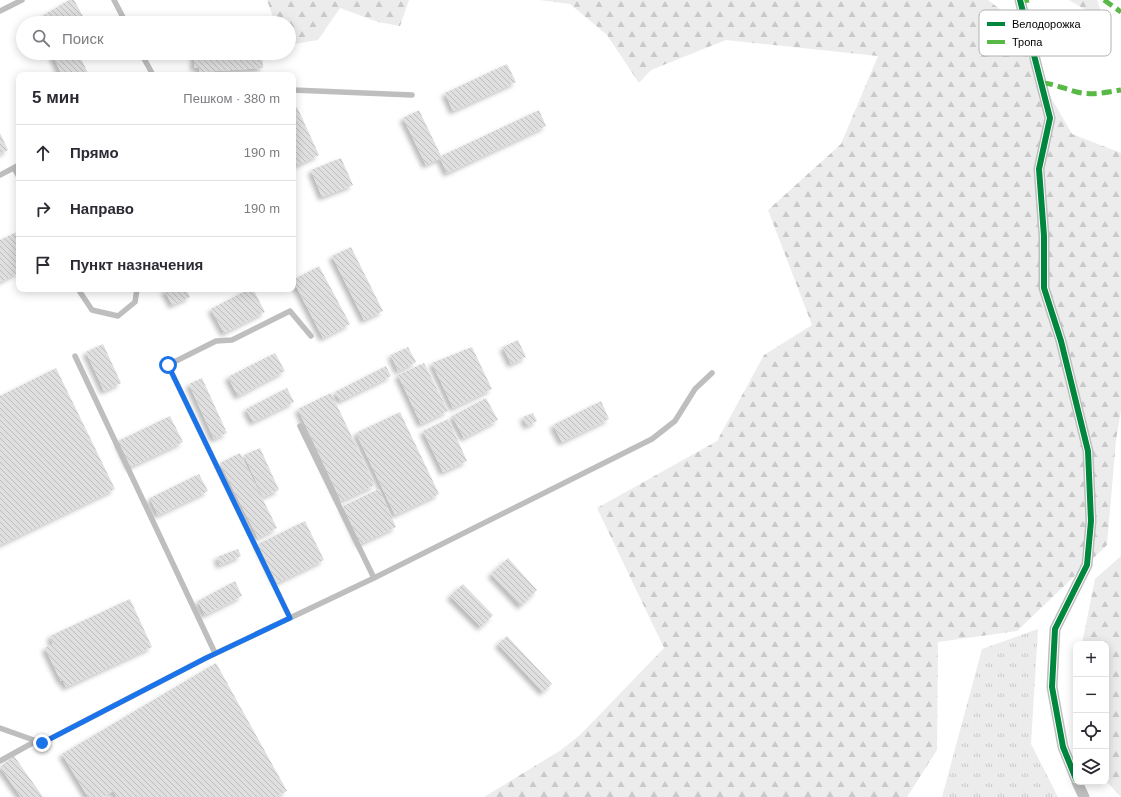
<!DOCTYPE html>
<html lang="ru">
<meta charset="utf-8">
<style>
:root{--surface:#fff;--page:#f7f7f7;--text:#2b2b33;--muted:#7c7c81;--line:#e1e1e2}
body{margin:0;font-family:Helvetica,sans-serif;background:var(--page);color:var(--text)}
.controls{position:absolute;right:12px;bottom:12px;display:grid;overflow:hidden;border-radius:8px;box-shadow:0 2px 10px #0003}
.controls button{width:36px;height:36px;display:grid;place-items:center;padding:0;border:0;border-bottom:1px solid var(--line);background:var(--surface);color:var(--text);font:20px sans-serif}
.stop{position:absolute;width:12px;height:12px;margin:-9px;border:3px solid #1a73e8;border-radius:50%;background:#fff}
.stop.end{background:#1a73e8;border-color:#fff;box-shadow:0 1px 4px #0008}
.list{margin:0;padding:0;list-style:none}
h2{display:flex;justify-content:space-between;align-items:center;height:52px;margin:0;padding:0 16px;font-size:17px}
h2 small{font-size:13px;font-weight:400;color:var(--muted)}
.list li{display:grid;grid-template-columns:26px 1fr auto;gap:12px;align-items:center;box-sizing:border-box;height:56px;padding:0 16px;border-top:1px solid var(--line)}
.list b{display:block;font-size:15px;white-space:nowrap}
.list em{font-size:13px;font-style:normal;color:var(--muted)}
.icon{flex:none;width:22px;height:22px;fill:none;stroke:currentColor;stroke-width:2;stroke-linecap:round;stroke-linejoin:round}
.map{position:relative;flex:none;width:1121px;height:797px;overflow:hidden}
.search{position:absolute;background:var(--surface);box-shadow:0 2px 10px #0003;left:16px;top:16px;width:280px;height:44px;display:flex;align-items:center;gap:10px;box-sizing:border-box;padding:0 14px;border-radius:22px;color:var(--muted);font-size:15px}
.panel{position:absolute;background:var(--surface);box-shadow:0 2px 10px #0003;left:16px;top:72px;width:280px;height:220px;border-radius:8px}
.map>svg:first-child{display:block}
.grass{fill:url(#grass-tufts)}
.forest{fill:url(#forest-firs)}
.building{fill:url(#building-back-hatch);filter:url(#shadow)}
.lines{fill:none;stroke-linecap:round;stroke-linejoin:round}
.service{stroke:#bebebe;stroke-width:5.5}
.minor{stroke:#bebebe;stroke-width:11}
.quiet{stroke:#58b947;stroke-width:5;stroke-dasharray:10 5;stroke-linecap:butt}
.cycleway-casing{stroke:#fff;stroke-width:8}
.cycleway{stroke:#00873e;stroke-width:6}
.route{stroke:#1a73e8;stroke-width:5}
.key{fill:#fff;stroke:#b2b2b2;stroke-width:1}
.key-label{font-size:11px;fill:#000}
</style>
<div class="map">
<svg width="1121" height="797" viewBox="0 0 1121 797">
<defs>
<pattern id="grass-tufts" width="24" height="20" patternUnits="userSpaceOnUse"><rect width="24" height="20" fill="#ececec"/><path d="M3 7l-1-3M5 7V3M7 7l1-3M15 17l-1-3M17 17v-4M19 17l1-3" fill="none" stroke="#c9c9c9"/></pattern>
<pattern id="forest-firs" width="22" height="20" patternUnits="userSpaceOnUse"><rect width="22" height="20" fill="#ececec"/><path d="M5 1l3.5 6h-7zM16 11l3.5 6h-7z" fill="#c9c9c9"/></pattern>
<pattern id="building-back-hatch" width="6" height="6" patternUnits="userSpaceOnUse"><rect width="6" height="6" fill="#dfdfdf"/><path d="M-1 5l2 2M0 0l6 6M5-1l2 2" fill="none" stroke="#bebebe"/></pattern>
<filter id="shadow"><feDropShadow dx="-3.5" dy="3.5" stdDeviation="2" flood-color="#0004"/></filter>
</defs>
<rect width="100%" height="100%" fill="#fff"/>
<path class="grass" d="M 1038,629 L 1031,744 L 1058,797 L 942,797 L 982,649 Z"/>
<path class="forest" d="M 267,0 L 409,0 L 400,26 L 378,22 L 340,8 L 318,40 L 289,45 L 289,23 L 275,23 Z
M 539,0 L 988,0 L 1001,10 L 1072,134 L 1121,153 L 1121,410 L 1116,440 L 1107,545 L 1017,631 L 938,642 L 937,750 L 907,797 L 484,797 L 561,750 L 580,735 L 664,648 L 597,508 L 717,441 L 764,355 L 812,325 L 768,210 L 841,144 L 878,56 L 726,40 L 651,70 L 639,83 L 607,35 L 570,4 Z
M 1069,0 L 1097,0 L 1104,21 Z
M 1121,556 L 1121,797 L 1106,781 L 1106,644 L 1082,644 L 1095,579 Z"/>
<path class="building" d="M 69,0 L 74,0 L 84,18 L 75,23 L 36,23 L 34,21 Z
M 55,53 L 78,53 L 89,75 L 62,75 L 52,54 Z
M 194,53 L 262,53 L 263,68 L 199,72 L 199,67 L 194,68 Z
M 507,64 L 516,82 L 453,111 L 445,93 Z
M 297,107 L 319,155 L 293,167 L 293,109 Z
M 419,110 L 441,156 L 539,110 L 546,126 L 447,173 L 440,158 L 426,165 L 403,118 Z
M 0,133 L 8,150 L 0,154 Z
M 341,158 L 353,185 L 322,197 L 311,170 Z
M 19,231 L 19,272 L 0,282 L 0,240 Z
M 351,247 L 383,311 L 364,320 L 332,256 Z
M 319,266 L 350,324 L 323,338 L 293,280 Z
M 164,289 L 186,289 L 190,297 L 172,305 Z
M 249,289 L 253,289 L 265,312 L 224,333 L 211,309 Z
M 518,340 L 526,357 L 511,364 L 503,347 Z
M 103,344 L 121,383 L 104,391 L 86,352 Z
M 408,347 L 416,362 L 398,371 L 391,355 Z
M 472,347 L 492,389 L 453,408 L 432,363 Z
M 275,353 L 285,371 L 238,396 L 228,377 Z
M 424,363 L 448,411 L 421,424 L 398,375 Z
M 386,366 L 391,376 L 340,401 L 335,392 Z
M 56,368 L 115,489 L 0,545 L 0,396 Z
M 202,378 L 227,433 L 214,439 L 189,384 Z
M 287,388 L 294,402 L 253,422 L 246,409 Z
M 331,393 L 375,485 L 341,501 L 298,409 Z
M 486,398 L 498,420 L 464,438 L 452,416 Z
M 601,401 L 609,419 L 562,442 L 553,425 Z
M 400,412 L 439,494 L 395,515 L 356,433 Z
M 533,413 L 537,421 L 527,426 L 523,417 Z
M 170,416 L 183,442 L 130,467 L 118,441 Z
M 448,419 L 467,461 L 443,472 L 423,431 Z
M 260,448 L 279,490 L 263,497 L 244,455 Z
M 240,453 L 277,528 L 258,538 L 220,463 Z
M 199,474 L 208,491 L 158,515 L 150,498 Z
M 379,489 L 396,527 L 360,544 L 343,506 Z
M 305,521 L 324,560 L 277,583 L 258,544 Z
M 238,549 L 241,556 L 220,565 L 217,557 Z
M 508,558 L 537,590 L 521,606 L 491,574 Z
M 235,581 L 242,596 L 205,615 L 198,601 Z
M 463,584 L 493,615 L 481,627 L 450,596 Z
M 130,599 L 152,647 L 66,687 L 63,681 L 61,681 L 45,648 L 53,644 L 50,636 Z
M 507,636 L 552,684 L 543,692 L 498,644 Z
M 216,663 L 287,791 L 276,797 L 117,797 L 113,791 L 103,797 L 88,797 L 62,754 Z
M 14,756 L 43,797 L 21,797 L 0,767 Z"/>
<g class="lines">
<path class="service" d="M 114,0 L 126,23
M 0,11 L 22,0
M 141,53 L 153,75
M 293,90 L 412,95
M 14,168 L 19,177
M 0,175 L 19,165
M 78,289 L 92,310 L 118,316 L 135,302 L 137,289
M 75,356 L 215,653
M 300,426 L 374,578
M 290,618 L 168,365 L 216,341 L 232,340 L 290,311 L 311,336
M 0,728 L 42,743 L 206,658 L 374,578 L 652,439 L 675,421 L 695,389 L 712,373
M 0,761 L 36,741"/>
<path class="minor" d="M 1020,0 L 1050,118 L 1039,169 L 1044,236 L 1044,288 L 1061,341 L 1088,451 L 1091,521 L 1087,565 L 1055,629 L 1052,687 L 1063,747 L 1076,779
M 1077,782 L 1084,797"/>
<path class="quiet" d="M 1104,0 L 1121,12
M 1021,1 L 1029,0
M 1043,83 C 1055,84 1065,89 1077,92 C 1091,96 1107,92 1121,90"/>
<g class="cycleway-casing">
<path id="cycleway" d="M 1020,0 L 1050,118 L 1039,169 L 1044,236 L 1044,288 L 1061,341 L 1088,451 L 1091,521 L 1087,565 L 1055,629 L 1052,687 L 1063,747 L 1076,779"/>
</g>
<use href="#cycleway" class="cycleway"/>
</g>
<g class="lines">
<path class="route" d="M 42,743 L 206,658 L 290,618 L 168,365"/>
</g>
<rect x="979" y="10" width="132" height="46" rx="6" class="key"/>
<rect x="987" y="22" width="18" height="4" fill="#00873e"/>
<rect x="987" y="40" width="18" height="4" fill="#58b947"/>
<g class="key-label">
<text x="1012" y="28">Велодорожка</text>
<text x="1012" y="46">Тропа</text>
</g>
</svg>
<div class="controls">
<button>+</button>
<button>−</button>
<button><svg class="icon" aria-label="locate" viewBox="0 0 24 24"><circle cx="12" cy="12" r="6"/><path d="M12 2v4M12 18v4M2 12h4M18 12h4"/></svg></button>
<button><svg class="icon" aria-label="layers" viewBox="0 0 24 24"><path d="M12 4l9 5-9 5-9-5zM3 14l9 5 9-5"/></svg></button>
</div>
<div class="stop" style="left:168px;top:365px"></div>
<div class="stop end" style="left:42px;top:743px"></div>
<div class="search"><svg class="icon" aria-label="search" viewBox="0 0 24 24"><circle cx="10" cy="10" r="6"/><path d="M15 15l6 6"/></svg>Поиск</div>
<section class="panel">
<h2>5 мин<small>Пешком · 380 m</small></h2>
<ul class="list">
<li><svg class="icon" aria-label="ahead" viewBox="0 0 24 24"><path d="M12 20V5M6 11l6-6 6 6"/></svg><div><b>Прямо</b></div><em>190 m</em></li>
<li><svg class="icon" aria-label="right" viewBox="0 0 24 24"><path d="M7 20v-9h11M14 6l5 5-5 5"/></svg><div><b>Направо</b></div><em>190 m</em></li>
<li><svg class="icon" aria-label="arrive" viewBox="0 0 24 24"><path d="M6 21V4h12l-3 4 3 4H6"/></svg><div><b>Пункт назначения</b></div></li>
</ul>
</section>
</div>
